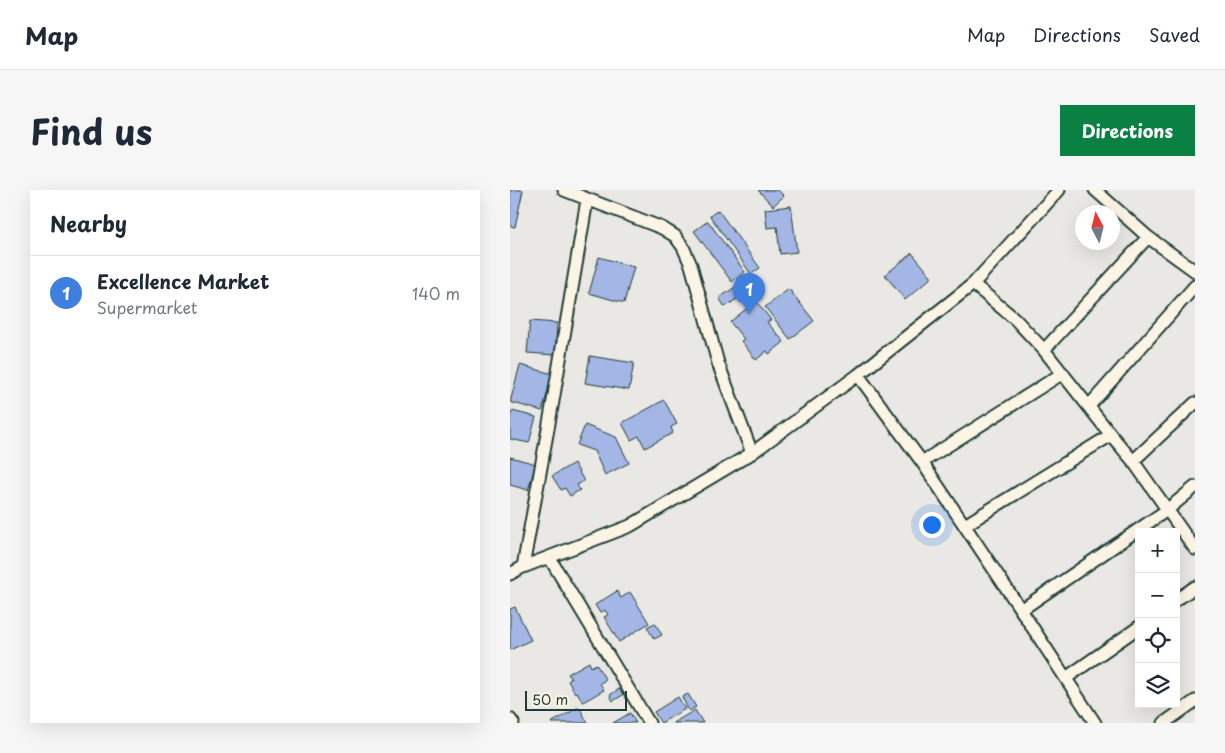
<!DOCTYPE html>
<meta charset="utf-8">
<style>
:root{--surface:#fff;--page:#f6f6f7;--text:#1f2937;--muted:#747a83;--line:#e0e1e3;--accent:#0b8043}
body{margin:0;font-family:"Playpen Sans",sans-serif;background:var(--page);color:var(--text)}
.controls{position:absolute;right:15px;bottom:15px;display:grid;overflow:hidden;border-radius:0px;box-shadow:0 5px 20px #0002}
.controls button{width:45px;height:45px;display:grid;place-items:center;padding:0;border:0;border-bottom:1px solid var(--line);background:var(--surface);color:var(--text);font:25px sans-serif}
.compass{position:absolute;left:565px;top:15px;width:45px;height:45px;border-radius:50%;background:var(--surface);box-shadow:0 5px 20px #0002;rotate:353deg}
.scale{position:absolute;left:15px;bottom:12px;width:102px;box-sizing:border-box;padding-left:5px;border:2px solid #1f3d34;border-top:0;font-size:14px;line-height:18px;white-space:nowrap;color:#1f3d34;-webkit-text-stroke:4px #fcf5e5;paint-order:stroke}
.you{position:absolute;left:421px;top:334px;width:18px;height:18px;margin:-12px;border:4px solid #fff;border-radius:50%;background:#1a73e8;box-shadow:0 0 0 8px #1a73e833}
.badge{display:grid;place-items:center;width:32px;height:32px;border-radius:50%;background:var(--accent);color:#fff;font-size:16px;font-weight:700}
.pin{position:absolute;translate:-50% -41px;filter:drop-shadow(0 1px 2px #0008)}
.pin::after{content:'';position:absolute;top:26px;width:18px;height:15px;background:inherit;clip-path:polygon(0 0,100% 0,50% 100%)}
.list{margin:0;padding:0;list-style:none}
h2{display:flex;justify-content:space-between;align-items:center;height:65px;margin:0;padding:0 20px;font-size:21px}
h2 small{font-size:16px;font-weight:400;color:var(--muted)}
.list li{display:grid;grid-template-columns:32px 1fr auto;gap:15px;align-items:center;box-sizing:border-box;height:75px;padding:0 20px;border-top:1px solid var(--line)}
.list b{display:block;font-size:19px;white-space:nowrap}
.list p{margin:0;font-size:16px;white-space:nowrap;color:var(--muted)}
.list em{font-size:16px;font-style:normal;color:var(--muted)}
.icon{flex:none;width:28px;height:28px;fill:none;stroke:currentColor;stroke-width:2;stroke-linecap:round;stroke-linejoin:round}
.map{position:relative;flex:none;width:685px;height:533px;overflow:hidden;border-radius:0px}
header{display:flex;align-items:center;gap:30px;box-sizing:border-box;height:70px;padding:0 25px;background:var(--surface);border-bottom:1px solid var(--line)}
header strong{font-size:24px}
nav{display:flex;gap:28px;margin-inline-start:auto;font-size:18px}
.intro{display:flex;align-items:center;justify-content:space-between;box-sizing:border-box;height:120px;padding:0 30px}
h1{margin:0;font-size:35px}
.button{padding:12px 22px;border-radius:0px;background:var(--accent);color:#fff;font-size:18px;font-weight:700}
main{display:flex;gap:30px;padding:0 30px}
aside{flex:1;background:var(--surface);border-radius:0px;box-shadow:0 5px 20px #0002}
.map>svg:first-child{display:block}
.building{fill:#a3b6e5;stroke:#1f3d34}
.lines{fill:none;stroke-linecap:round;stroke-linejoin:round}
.minor-casing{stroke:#1f3d34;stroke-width:15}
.minor{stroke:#fcf5e5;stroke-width:11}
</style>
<header>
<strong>Map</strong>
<nav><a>Map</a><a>Directions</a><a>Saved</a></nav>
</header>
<div class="intro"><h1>Find us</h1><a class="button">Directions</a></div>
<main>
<aside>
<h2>Nearby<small></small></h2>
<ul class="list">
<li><span class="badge" style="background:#3f7fe0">1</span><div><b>Excellence Market</b><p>Supermarket</p></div><em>140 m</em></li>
</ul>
</aside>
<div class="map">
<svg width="685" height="533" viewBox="0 0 685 533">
<rect width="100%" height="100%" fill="#eae8e5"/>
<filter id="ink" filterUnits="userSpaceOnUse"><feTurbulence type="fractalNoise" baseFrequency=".02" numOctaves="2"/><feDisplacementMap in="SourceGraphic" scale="10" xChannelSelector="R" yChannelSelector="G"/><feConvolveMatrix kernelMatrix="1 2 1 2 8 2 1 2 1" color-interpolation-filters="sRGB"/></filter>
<g filter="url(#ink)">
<path class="building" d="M 0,0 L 13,0 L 5,37 L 0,36 Z
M 248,0 L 268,0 L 274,6 L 263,16 Z
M 281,16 L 287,62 L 270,64 L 267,37 L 257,38 L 255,19 Z
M 208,20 L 250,78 L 241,84 L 200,26 Z
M 198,31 L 235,82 L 222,92 L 184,41 Z
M 402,63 L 422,87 L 395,110 L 375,85 Z
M 89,67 L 124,77 L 114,113 L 79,103 Z
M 243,85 L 249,94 L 215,117 L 209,108 Z
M 279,99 L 304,131 L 280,149 L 255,117 Z
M 246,111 L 261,130 L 257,132 L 274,152 L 259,164 L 257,161 L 246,170 L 231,151 L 234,149 L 220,132 Z
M 20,131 L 47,133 L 45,165 L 17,163 Z
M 80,166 L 124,173 L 119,200 L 75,193 Z
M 10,175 L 43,184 L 32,221 L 0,212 Z
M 154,210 L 167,234 L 161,237 L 163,243 L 135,258 L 129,246 L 121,250 L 112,233 Z
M 2,221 L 26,227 L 19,253 L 0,249 L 0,228 Z
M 75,235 L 106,247 L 119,273 L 95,285 L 84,261 L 67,255 Z
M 0,267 L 26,274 L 18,300 L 0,295 Z
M 64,273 L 74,291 L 67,295 L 70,300 L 60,306 L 55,298 L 51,300 L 42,286 Z
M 107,401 L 111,408 L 120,402 L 139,433 L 109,452 L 94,427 L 98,425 L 95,420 L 90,423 L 85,415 Z
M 5,417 L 21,450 L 0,460 L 0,419 Z
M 145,433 L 152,445 L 144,449 L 137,437 Z
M 79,472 L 81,477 L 86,474 L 96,490 L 90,493 L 94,500 L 73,512 L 67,502 L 65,503 L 58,491 L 61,489 L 58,484 Z
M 109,499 L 113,505 L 103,511 L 100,505 Z
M 178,504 L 186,517 L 179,521 L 172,507 Z
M 168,507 L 175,519 L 151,533 L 144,522 Z
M 69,517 L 78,533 L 41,533 Z
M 185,520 L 193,533 L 163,533 Z
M 120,523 L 126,533 L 103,533 Z"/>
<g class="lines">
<g class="minor-casing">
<path id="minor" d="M 54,0 L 152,38 L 165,46 L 173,57 L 181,75 L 208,173 L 242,263
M 585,0 L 638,47 L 685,81
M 463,94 L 505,129 L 534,160 L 601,245 L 623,271 L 685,359
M 534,160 L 638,47
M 348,185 L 412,272 L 511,420 L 585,533
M 579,216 L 685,96
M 623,271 L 685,213
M 412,272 L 553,183
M 455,335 L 601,245
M 39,367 L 139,533
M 13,377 L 43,211 L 77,10
M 0,384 L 13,377 L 120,336 L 242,263 L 348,185 L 463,94 L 549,0
M 666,410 L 685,397
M 511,420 L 657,320 L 685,297
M 556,488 L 629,437
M 0,529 L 3,533
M 654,533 L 685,511"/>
</g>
<use href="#minor" class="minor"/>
</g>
</g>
</svg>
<div class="controls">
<button>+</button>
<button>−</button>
<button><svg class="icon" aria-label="locate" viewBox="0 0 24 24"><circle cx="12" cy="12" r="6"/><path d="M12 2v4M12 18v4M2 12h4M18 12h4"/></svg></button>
<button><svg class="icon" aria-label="layers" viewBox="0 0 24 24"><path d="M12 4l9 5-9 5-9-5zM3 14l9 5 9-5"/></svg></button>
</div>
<svg class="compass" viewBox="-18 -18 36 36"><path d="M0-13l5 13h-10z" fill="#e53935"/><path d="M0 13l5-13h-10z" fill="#747a83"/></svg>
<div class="scale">50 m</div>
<div class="you"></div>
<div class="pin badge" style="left:239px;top:124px;background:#3f7fe0">1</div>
</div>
</main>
